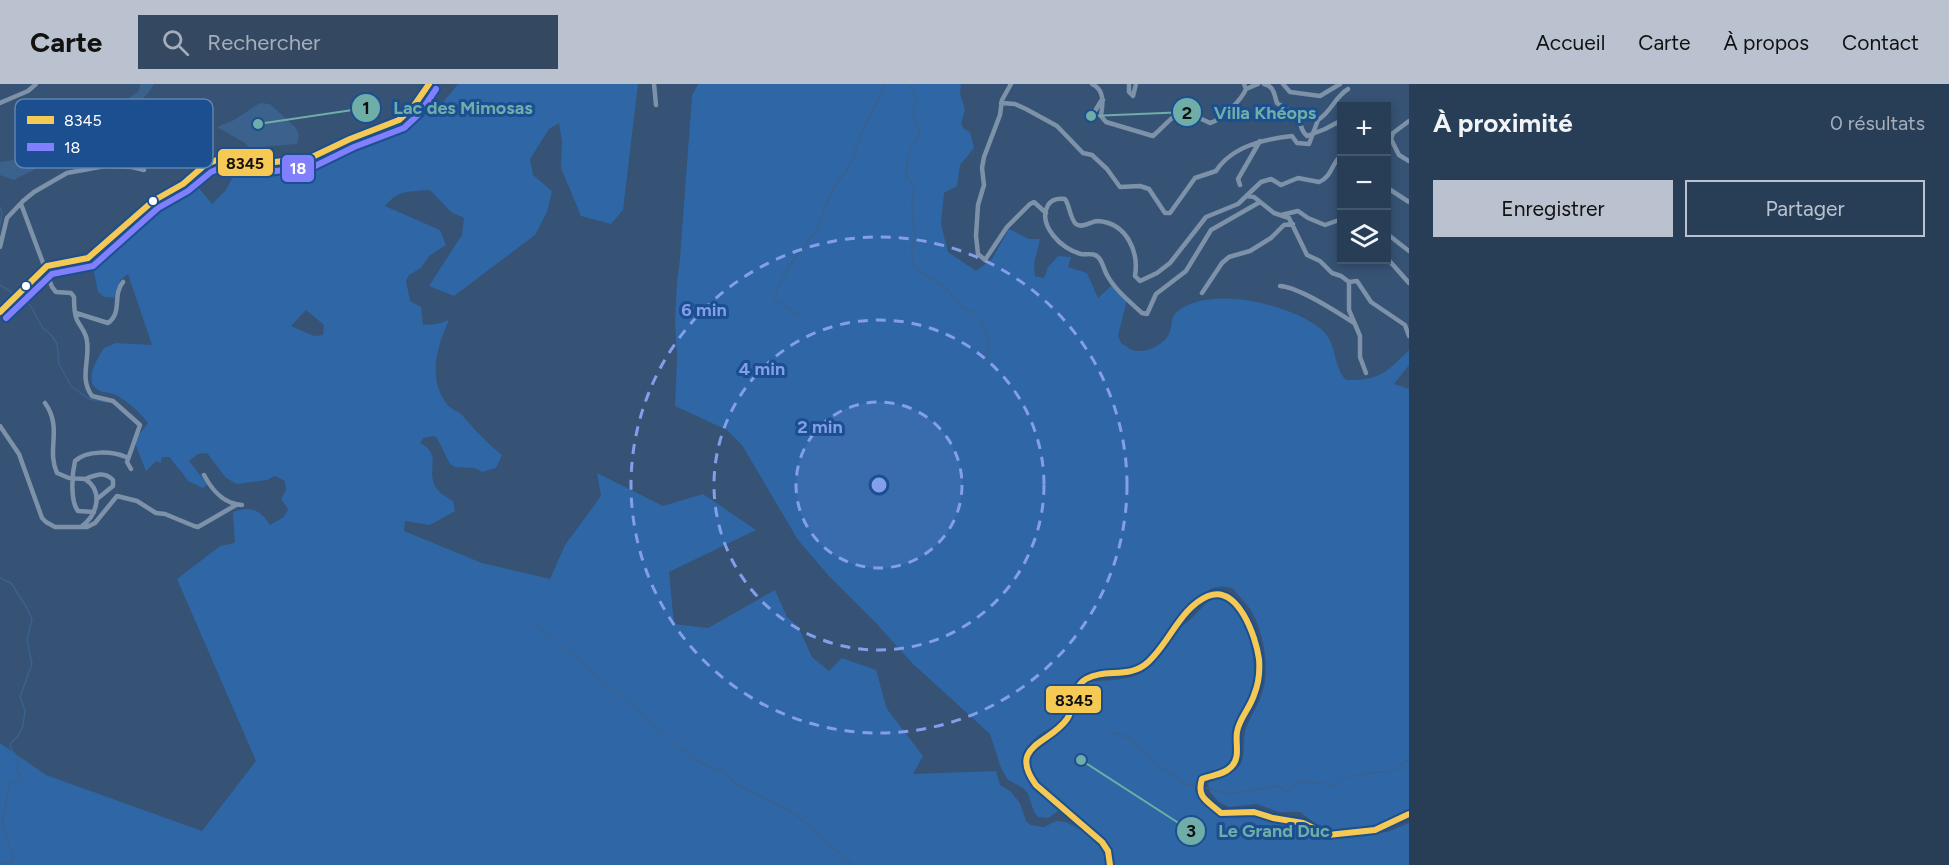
<!DOCTYPE html>
<html lang="fr">
<meta charset="utf-8">
<style>
:root{--surface:#283e57;--page:#344961;--text:#f1f3f6;--muted:#a5aeba;--line:#44576d;--accent:#b9c2ce}
body{margin:0;font-family:Figtree,sans-serif;background:var(--page);color:var(--text)}
.controls{position:absolute;right:18px;top:18px;display:grid;overflow:hidden;border-radius:0px;box-shadow:0 3px 9px #0003}
.controls button{width:54px;height:54px;display:grid;place-items:center;padding:0;border:0;border-bottom:2px solid var(--line);background:var(--surface);color:var(--text);font:30px sans-serif}
.list{margin:0;padding:0;list-style:none}
h2{display:flex;justify-content:space-between;align-items:center;height:78px;margin:0;padding:0 24px;font-size:26px}
h2 small{font-size:20px;font-weight:400;color:var(--muted)}
.actions{display:flex;gap:12px;padding:18px 24px}
.actions a{flex:1;padding:14px 0;border:2px solid var(--accent);border-radius:0px;text-align:center;font-size:21px;color:var(--accent)}
.actions .main{background:var(--accent);color:#111}
.icon{flex:none;width:33px;height:33px;fill:none;stroke:currentColor;stroke-width:2;stroke-linecap:round;stroke-linejoin:round}
.map{position:relative;flex:none;width:1409px;height:781px;overflow:hidden}
header{display:flex;align-items:center;gap:36px;box-sizing:border-box;height:84px;padding:0 30px;background:var(--accent);color:#111}
header strong{font-size:28px}
nav{display:flex;gap:33px;margin-inline-start:auto;font-size:21px}
.search{width:420px;height:54px;background:var(--page);display:flex;align-items:center;gap:15px;box-sizing:border-box;padding:0 21px;border-radius:0px;color:var(--muted);font-size:22px}
main{display:flex}
aside{flex:1;background:var(--surface)}
.map>svg:first-child{display:block}
.green{fill:#2f66a5;fill-rule:evenodd}
.water{fill:#3b618d}
.lines{fill:none;stroke-linecap:round;stroke-linejoin:round}
.stream{stroke:#3b618d;stroke-width:1.5}
.minor{stroke:#7d92a8;stroke-width:4.5}
.major{stroke:#7d8ea7;stroke-width:6}
.bus-1-casing{stroke:#1b4f8f;stroke-width:10}
.bus-2-casing{stroke:#1b4f8f;stroke-width:10}
.bus-1{stroke:#f5c953;stroke-width:6}
.bus-2{stroke:#8080ff;stroke-width:6}
.ring{fill:none;stroke:#839eea;stroke-width:3;stroke-dasharray:10 8}
.bus-dot{fill:#fff;stroke:#1b4f8f;stroke-width:2}
.key{fill:#1b4f8f;stroke:#5f84b1;stroke-width:1.5}
.key-label{font-size:16px;fill:#fff}
.centre{fill:#839eea;stroke:#1b4f8f;stroke-width:3}
.ring-label{font-size:18px;text-anchor:middle;font-weight:bold;fill:#839eea;stroke:#1b4f8f;stroke-width:6;stroke-linejoin:round;paint-order:stroke}
.leader{fill:none;stroke:#6fada8;stroke-width:2}
.callout-dot{fill:#6fada8;stroke:#1b4f8f;stroke-width:2}
.mark-label{font-size:18px;text-anchor:middle;font-weight:bold;fill:#111}
.callout-label{font-size:18px;text-anchor:middle;font-weight:bold;fill:#6fada8;stroke:#1b4f8f;stroke-width:6;stroke-linejoin:round;paint-order:stroke}
.line-badge{stroke:#1b4f8f;stroke-width:2}
.badge-label{font-size:16px;text-anchor:middle;font-weight:bold;fill:#fff}
.pale-badge-label{font-size:16px;text-anchor:middle;font-weight:bold;fill:#111}
</style>
<header>
<strong>Carte</strong>
<div class="search"><svg class="icon" aria-label="search" viewBox="0 0 24 24"><circle cx="10" cy="10" r="6"/><path d="M15 15l6 6"/></svg>Rechercher</div>
<nav><a>Accueil</a><a>Carte</a><a>À propos</a><a>Contact</a></nav>
</header>
<main>
<div class="map">
<svg width="1409" height="781" viewBox="0 0 1409 781">
<rect width="100%" height="100%" fill="#365274"/>
<path class="green" d="M 458,0 L 638,0 L 623,126 L 611,140 L 581,132 L 561,84 L 562,58 L 559,39 L 549,45 L 530,75 L 533,91 L 552,107 L 547,128 L 535,151 L 454,212 L 429,202 L 462,151 L 464,134 L 451,128 L 430,106 C 409,108 399,105 385,122 L 440,146 L 446,161 L 429,172 L 421,184 L 409,191 L 406,197 L 410,217 L 421,223 L 423,241 L 437,240 L 449,236 C 437,263 427,294 447,320 C 451,326 457,326 462,331 C 475,346 486,358 502,371 L 496,384 L 482,388 L 474,384 L 455,383 L 450,380 L 437,354 L 434,352 L 423,354 L 420,359 C 444,371 424,387 437,405 C 440,410 447,413 453,417 L 455,427 L 430,441 L 405,437 L 404,447 L 482,479 L 550,495 L 565,461 L 601,412 L 597,389 L 663,422 L 703,410 L 756,446 L 669,488 L 674,540 L 708,544 L 775,506 L 787,533 L 798,542 L 812,573 L 829,587 L 842,574 L 876,586 L 887,625 L 923,672 L 913,690 L 996,687 L 1000,701 L 1010,707 L 1020,719 L 1026,737 L 1031,741 L 1044,743 L 1056,737 L 1066,738 L 1085,748 L 1091,745 L 1035,699 L 1027,683 C 1030,665 1044,657 1057,648 C 1061,646 1067,643 1069,640 C 1078,626 1074,607 1089,598 C 1106,596 1128,597 1143,588 C 1159,579 1164,562 1175,549 C 1181,542 1189,538 1195,531 C 1203,523 1208,513 1221,515 C 1249,519 1259,586 1252,608 C 1248,621 1239,632 1235,645 C 1232,655 1236,667 1230,676 C 1224,687 1209,689 1199,694 C 1199,695 1195,703 1195,704 C 1195,716 1215,728 1224,734 L 1247,729 L 1268,736 L 1295,740 L 1331,755 L 1387,748 L 1409,739 L 1409,781 L 0,781 L 0,659 L 46,691 L 202,747 L 256,677 L 177,495 L 220,462 L 235,459 L 233,428 C 250,421 261,426 270,441 L 284,433 L 288,425 L 281,415 L 286,406 L 285,397 L 275,392 L 267,396 L 237,400 L 226,394 L 207,369 L 198,370 L 189,377 L 207,400 L 203,404 L 188,397 C 183,388 175,382 170,373 L 162,373 L 161,379 L 156,377 L 146,387 L 134,357 L 148,339 C 140,328 128,318 116,311 C 111,308 103,309 98,306 C 83,296 98,274 104,264 L 116,259 L 152,261 L 128,190 L 120,196 L 117,214 L 104,213 L 98,208 L 93,184 L 98,169 L 160,116 L 184,104 L 193,97 L 212,120 L 226,106 L 238,83 L 257,85 L 277,81 L 304,81 L 354,57 L 402,39 L 418,20 L 434,29 ZM 306,226 L 324,241 L 323,251 L 314,252 L 291,242 Z
M 698,0 L 961,0 L 960,10 L 965,26 L 961,40 L 964,45 L 970,48 L 974,64 L 960,81 L 957,102 L 944,109 L 941,140 L 948,168 L 976,187 L 992,175 L 1009,145 L 1029,155 L 1040,155 L 1034,180 L 1035,192 L 1044,194 L 1048,183 L 1058,172 L 1071,173 L 1068,183 L 1087,189 L 1098,214 L 1111,202 L 1127,215 L 1118,252 L 1121,259 C 1126,262 1132,267 1137,267 C 1149,268 1167,259 1170,247 C 1173,239 1170,233 1178,227 C 1211,201 1289,220 1320,244 C 1338,258 1332,281 1346,296 C 1379,297 1387,288 1409,266 L 1409,281 L 1394,300 L 1409,305 L 1409,726 L 1389,739 L 1333,747 L 1316,740 L 1300,728 L 1279,728 L 1257,720 L 1229,723 L 1219,718 L 1210,708 L 1208,699 C 1218,693 1233,691 1240,681 C 1246,671 1242,656 1246,644 C 1251,631 1259,620 1263,606 C 1270,583 1263,545 1250,525 C 1245,518 1238,511 1232,504 C 1203,498 1207,514 1188,528 C 1183,532 1177,533 1174,538 C 1166,549 1159,567 1148,576 C 1128,591 1097,583 1082,592 C 1067,602 1074,620 1065,633 C 1060,641 1047,645 1039,651 C 1001,681 1037,705 1061,725 L 1048,734 L 1038,733 L 1034,728 L 1028,710 L 1023,704 L 1008,696 L 1001,684 L 990,650 L 913,580 L 875,538 L 829,492 L 798,456 L 742,361 L 727,346 L 675,322 L 677,275 L 675,236 L 677,196 L 680,175 L 692,12 Z"/>
<path class="water" d="M 140,0 L 154,0 C 133,38 53,76 14,96 L 0,91 L 0,78 C 43,74 78,50 112,26 C 121,19 130,14 139,7 Z
M 260,19 L 270,20 L 296,44 L 299,51 L 297,60 L 249,64 L 245,59 L 217,43 L 234,36 Z"/>
<g class="lines">
<path class="stream" d="M 909,0 L 916,14 L 913,29 L 920,50 C 909,62 907,75 906,92 L 912,99 L 914,104 L 912,122 L 915,155 L 912,165 L 912,178 L 920,188 L 945,203 L 960,222 L 972,228 L 982,238 L 989,257 L 986,274
M 0,123 L 2,128 L 0,142
M 0,201 L 14,210
M 18,213 L 30,221 L 43,244 L 52,252 L 57,260 L 59,280 L 71,302 L 89,315 L 107,318
M 802,233 L 774,215 L 778,202 L 792,178 L 816,147 L 833,104 L 850,82 L 860,53 L 885,0
M 0,494 L 11,499 L 27,524 L 32,535 L 27,556 L 32,580 L 20,613 L 25,626 L 23,642 L 19,651 L 11,659 L 10,663 L 19,676 L 17,684 L 20,692 L 18,696 L 10,698 L 2,739 L 13,775 L 10,779 L 0,779
M 534,538 L 695,676 L 725,689 L 737,701 L 795,730 L 853,781
M 1110,648 L 1128,653 L 1151,676 L 1185,700 L 1199,702 L 1229,710 L 1278,702 L 1286,708 L 1300,697 C 1312,700 1324,698 1336,702 L 1350,691 L 1361,692 L 1368,689 L 1393,687 L 1409,675"/>
<path class="minor" d="M 654,0 L 656,21
M 1011,0 L 1002,16 L 1000,31 L 984,73 L 982,84 L 984,101 L 978,121 L 976,152 L 978,170 L 985,176 L 1007,143 L 1030,120 L 1034,118 L 1046,129
M 1092,0 C 1105,6 1103,20 1101,32 L 1106,38 L 1153,52 C 1178,30 1175,21 1210,39 C 1222,36 1242,15 1246,5
M 1129,0 L 1129,8 L 1133,12
M 1244,0 L 1246,5 L 1258,0
M 1264,0 C 1274,2 1274,10 1277,19 C 1283,24 1294,27 1298,34 C 1302,41 1300,46 1307,52 L 1325,45 L 1342,36
M 1283,0 L 1290,8 L 1320,12 L 1340,0
M 1133,12 L 1136,0
M 0,19 L 28,7 L 36,0
M 1001,19 L 1015,20 L 1026,25 L 1057,42 L 1083,69 L 1092,71 L 1107,85 L 1120,103 L 1140,102 L 1149,105 L 1165,129 L 1170,129 L 1195,94 L 1216,87 C 1232,62 1265,55 1292,52 L 1297,59 L 1309,60 L 1318,36 C 1331,28 1335,13 1348,5
M 1095,27 L 1101,17 L 1103,16
M 1409,37 L 1393,49 L 1391,55 L 1399,71 L 1409,77
M 1240,101 L 1238,95 L 1260,57
M 1386,103 L 1409,118
M 1247,112 L 1254,113 L 1274,129 L 1289,134 L 1307,171 L 1320,177 L 1332,189 L 1341,192 L 1349,198 L 1349,226 L 1360,252 L 1360,273 L 1366,289
M 1260,118 L 1211,146 L 1186,187 L 1156,210 L 1147,230 L 1142,229 C 1130,218 1115,206 1107,191 C 1104,186 1103,179 1099,174 C 1094,168 1088,171 1081,170 C 1062,166 1037,141 1048,121 C 1052,115 1058,114 1065,115 C 1070,122 1070,135 1076,140 C 1082,145 1091,137 1098,137 C 1127,139 1139,168 1135,192 L 1140,197 L 1157,189 L 1170,179 L 1206,133 L 1238,120 L 1261,98 L 1271,95 L 1281,101 L 1298,94 L 1319,98 C 1333,92 1331,79 1342,71
M 21,120 L 52,203 L 56,208 L 71,209 L 74,213 C 74,220 74,230 77,236 C 81,244 86,248 87,257 C 90,277 79,294 92,312 L 113,317 L 140,341 L 127,378 L 131,385
M 1281,131 L 1298,127 L 1308,134 L 1325,141 L 1342,135
M 1386,149 L 1409,167
M 0,163 L 7,134 L 23,117 L 34,108 L 67,89 L 105,82 L 132,83 L 144,86
M 1386,173 L 1409,199
M 1349,198 L 1357,197 L 1371,218 L 1405,241 L 1409,252
M 1280,202 C 1299,203 1337,228 1354,239
M 1202,209 L 1222,179 L 1229,173 L 1250,167 L 1271,154 L 1284,141 L 1293,140
M 76,229 L 108,239 C 123,228 112,211 123,198
M 45,319 C 63,344 46,365 57,389 L 69,394 L 85,395 C 104,407 97,431 82,442
M 0,342 L 19,370 L 42,434 L 46,438 L 55,443 L 87,443 L 95,439 L 117,412 L 137,417 L 156,429 L 165,430 L 194,442 L 198,443 L 236,421
M 204,391 C 212,406 223,420 242,421
M 85,395 C 96,391 104,387 113,396 L 113,402 L 97,415
M 94,428 L 78,427 C 70,417 72,390 75,377 C 87,366 112,367 126,373
M 1110,781 L 1108,767 L 1102,758 C 1085,741 1028,704 1026,682 C 1023,660 1054,650 1066,637 C 1076,625 1070,606 1084,596 C 1103,583 1130,599 1152,575 C 1167,558 1193,510 1218,510 C 1230,510 1237,520 1242,529 C 1259,559 1266,587 1251,620 C 1248,628 1241,635 1238,644 C 1234,655 1240,669 1234,680 C 1228,691 1212,689 1202,695 L 1199,705 L 1202,712 L 1221,729 L 1226,730 L 1244,727 L 1254,728 L 1273,734 L 1303,739 L 1328,751 L 1375,746 L 1384,743 L 1409,730"/>
<path class="major" d="M 0,228 L 47,182 C 60,176 75,180 88,174 L 153,117 L 183,100 L 206,80 L 217,76 L 257,80 L 310,74 L 350,55 L 399,36 L 413,23 L 429,0"/>
<g class="bus-1-casing">
<path id="bus-1" d="M 0,228 L 47,182 L 88,174 L 153,117 L 183,100 L 206,80 L 217,76 L 257,80 L 310,74 L 350,55 L 399,36 L 413,23 L 429,0
M 1110,781 L 1108,767 L 1102,758 L 1036,701 C 1007,661 1050,660 1067,635 C 1076,622 1071,604 1086,595 C 1105,584 1129,595 1147,579 C 1169,560 1180,524 1208,512 C 1238,500 1256,553 1259,575 C 1260,587 1259,599 1254,611 C 1250,624 1239,635 1237,648 C 1235,659 1241,674 1231,683 C 1224,691 1211,691 1202,695 C 1196,714 1208,717 1221,729 L 1254,728 L 1273,734 L 1303,739 L 1328,751 L 1375,746 L 1409,730"/>
</g>
<g class="bus-2-casing">
<path id="bus-2" d="M 6,234 L 52,190 L 93,182 L 158,124 L 188,107 L 211,88 L 218,85 L 257,89 L 313,83 L 354,63 L 404,44 L 420,29 L 436,5"/>
</g>
<use href="#bus-1" class="bus-1"/>
<use href="#bus-2" class="bus-2"/>
</g>
<circle cx="879" cy="401" r="83" fill="#839eea" fill-opacity=".12"/>
<g class="ring">
<circle cx="879" cy="401" r="83"/>
<circle cx="879" cy="401" r="165"/>
<circle cx="879" cy="401" r="248"/>
</g>
<g class="bus-dot">
<circle cx="153" cy="117" r="5"/>
<circle cx="26" cy="202" r="5"/>
</g>
<rect x="15" y="15" width="198" height="69" rx="9" class="key"/>
<rect x="27" y="32" width="27" height="8" fill="#f5c953"/>
<rect x="27" y="59" width="27" height="8" fill="#8080ff"/>
<g class="key-label">
<text x="64" y="42">8345</text>
<text x="64" y="69">18</text>
</g>
<circle cx="879" cy="401" r="9" class="centre"/>
<g class="ring-label">
<text x="704" y="232">6 min</text>
<text x="762" y="291">4 min</text>
<text x="820" y="349">2 min</text>
</g>
<path class="leader" d="M258 40L366 24M1091 32L1187 28M1081 676L1191 747"/>
<g class="callout-dot">
<circle cx="258" cy="40" r="6"/>
<circle cx="1091" cy="32" r="6"/>
<circle cx="1081" cy="676" r="6"/>
<circle cx="366" cy="24" r="15"/>
<circle cx="1187" cy="28" r="15"/>
<circle cx="1191" cy="747" r="15"/>
</g>
<g class="mark-label">
<text x="366" y="30">1</text>
<text x="1187" y="35">2</text>
<text x="1191" y="753">3</text>
</g>
<g class="callout-label">
<text x="463" y="30">Lac des Mimosas</text>
<text x="1265" y="35">Villa Khéops</text>
<text x="1274" y="753">Le Grand Duc</text>
</g>
<g class="line-badge">
<rect x="217" y="64" width="57" height="29" rx="6" fill="#f5c953"/>
<rect x="281" y="70" width="34" height="29" rx="6" fill="#8080ff"/>
<rect x="1045" y="601" width="57" height="29" rx="6" fill="#f5c953"/>
</g>
<g class="badge-label">
<text x="298" y="90">18</text>
</g>
<g class="pale-badge-label">
<text x="245" y="85">8345</text>
<text x="1074" y="622">8345</text>
</g>
</svg>
<div class="controls">
<button>+</button>
<button>−</button>
<button><svg class="icon" aria-label="layers" viewBox="0 0 24 24"><path d="M12 4l9 5-9 5-9-5zM3 14l9 5 9-5"/></svg></button>
</div>
</div>
<aside>
<h2>À proximité<small>0 résultats</small></h2>
<ul class="list">
</ul>
<div class="actions"><a class="main">Enregistrer</a><a>Partager</a></div>
</aside>
</main>
